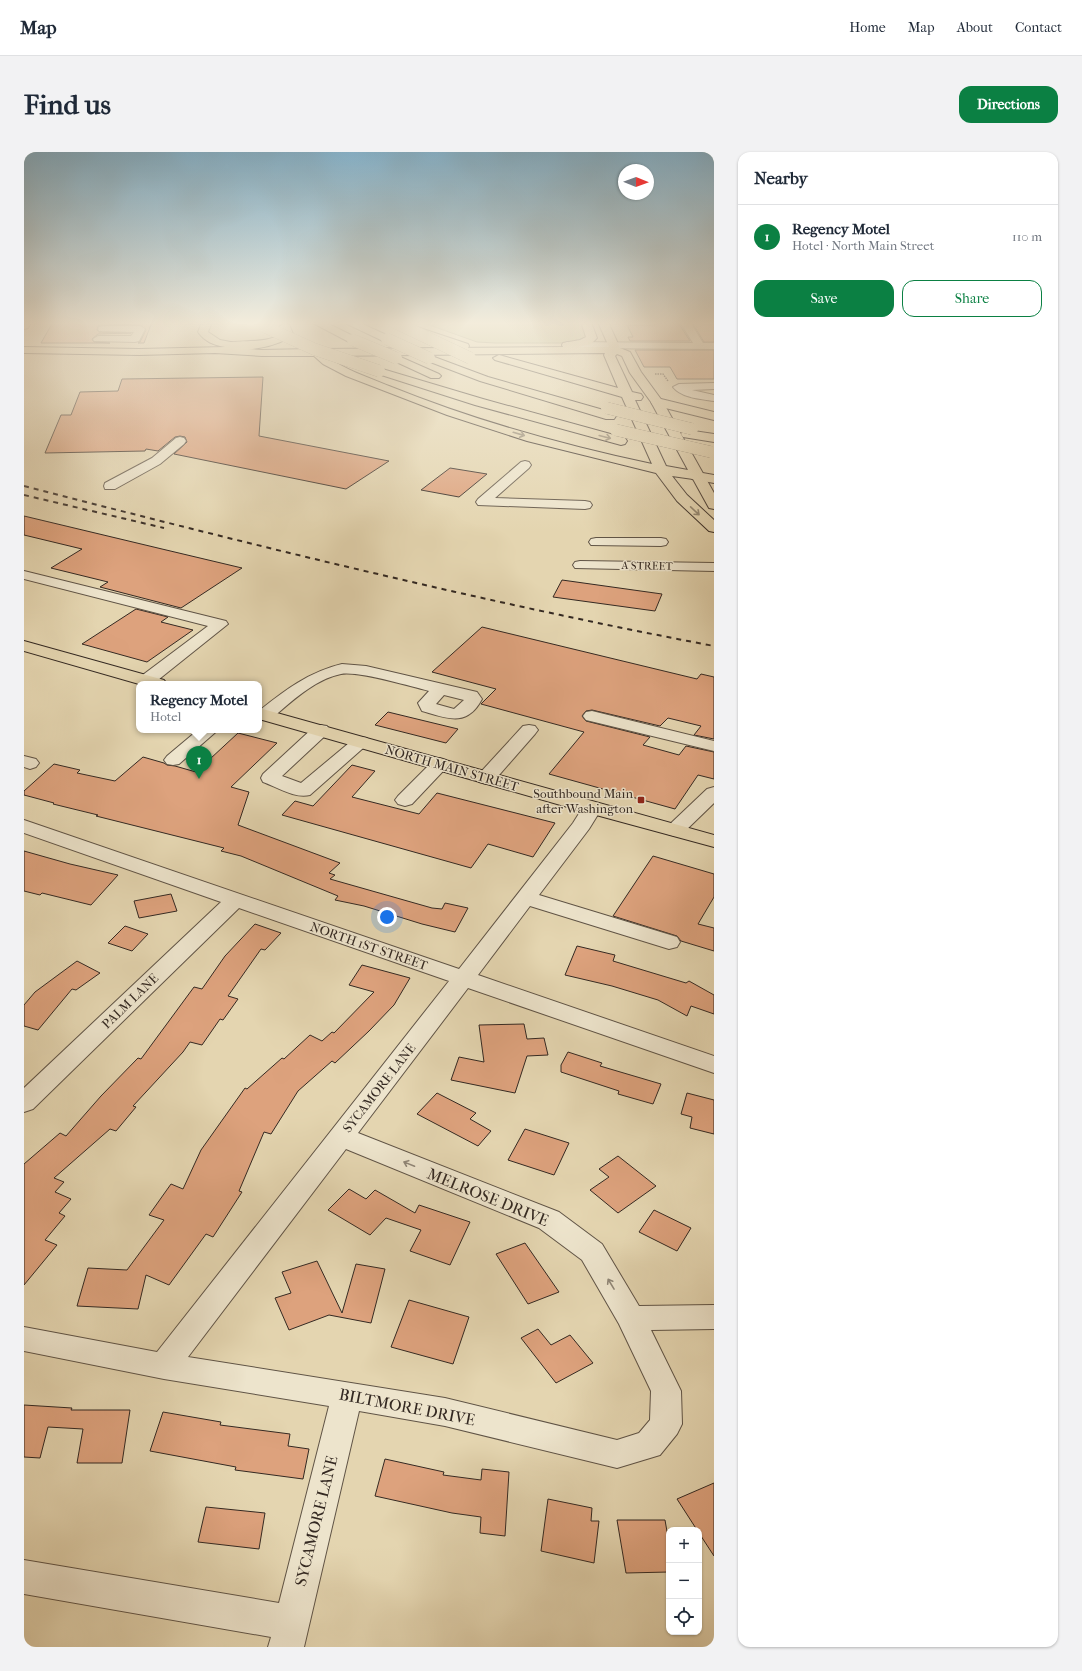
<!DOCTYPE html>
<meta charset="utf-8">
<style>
:root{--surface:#fff;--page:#f2f2f3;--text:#1f2937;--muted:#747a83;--line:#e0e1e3;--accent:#0b8043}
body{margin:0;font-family:"IM FELL French Canon",serif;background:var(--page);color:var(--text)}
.controls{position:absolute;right:12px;bottom:12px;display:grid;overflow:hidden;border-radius:8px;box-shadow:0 1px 3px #0004}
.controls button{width:36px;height:36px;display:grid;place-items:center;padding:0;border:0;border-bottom:1px solid var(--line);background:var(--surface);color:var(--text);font:20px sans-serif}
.compass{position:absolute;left:594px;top:12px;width:36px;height:36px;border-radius:50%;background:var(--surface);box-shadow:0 1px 3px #0004;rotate:91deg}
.you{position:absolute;left:363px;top:765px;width:14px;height:14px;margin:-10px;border:3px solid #fff;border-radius:50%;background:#1a73e8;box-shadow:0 0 0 6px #1a73e833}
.badge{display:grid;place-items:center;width:26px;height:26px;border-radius:50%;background:var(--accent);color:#fff;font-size:13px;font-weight:700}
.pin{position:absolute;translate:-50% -33px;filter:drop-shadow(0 1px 2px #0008)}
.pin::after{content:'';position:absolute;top:21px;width:14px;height:12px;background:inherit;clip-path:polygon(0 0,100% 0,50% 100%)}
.popup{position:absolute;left:112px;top:529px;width:126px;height:52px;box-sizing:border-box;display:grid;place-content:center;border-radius:8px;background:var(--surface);filter:drop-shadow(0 1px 3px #0005);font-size:13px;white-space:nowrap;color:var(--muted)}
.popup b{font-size:15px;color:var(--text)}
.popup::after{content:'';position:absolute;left:50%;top:100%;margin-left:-8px;border:8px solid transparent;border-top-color:var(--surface)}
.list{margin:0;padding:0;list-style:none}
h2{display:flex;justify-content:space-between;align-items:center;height:52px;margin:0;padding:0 16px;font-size:17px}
h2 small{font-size:13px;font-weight:400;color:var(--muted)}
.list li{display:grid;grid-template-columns:26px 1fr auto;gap:12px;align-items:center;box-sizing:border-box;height:64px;padding:0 16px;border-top:1px solid var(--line)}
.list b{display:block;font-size:15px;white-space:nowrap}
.list p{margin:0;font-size:13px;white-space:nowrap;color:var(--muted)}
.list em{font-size:13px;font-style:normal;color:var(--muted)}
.actions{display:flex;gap:8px;padding:12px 16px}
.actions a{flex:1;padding:9px 0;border:1px solid var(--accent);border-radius:12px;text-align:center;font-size:14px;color:var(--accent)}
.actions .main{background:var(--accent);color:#fff}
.icon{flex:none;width:22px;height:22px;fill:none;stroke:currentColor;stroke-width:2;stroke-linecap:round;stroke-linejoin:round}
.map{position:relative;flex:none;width:690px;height:1495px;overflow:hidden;border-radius:12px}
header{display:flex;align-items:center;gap:24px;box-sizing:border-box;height:56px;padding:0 20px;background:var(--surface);border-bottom:1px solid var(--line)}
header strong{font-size:19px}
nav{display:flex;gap:22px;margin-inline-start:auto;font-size:14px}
.intro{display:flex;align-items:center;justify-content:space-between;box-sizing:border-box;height:96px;padding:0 24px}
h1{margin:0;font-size:28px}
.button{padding:10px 18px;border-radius:12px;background:var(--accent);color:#fff;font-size:14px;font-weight:700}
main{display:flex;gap:24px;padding:0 24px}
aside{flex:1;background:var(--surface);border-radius:12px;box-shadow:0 1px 3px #0004}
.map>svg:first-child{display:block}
.green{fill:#b8bc88;stroke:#767255}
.building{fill:#dda27d;stroke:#342922}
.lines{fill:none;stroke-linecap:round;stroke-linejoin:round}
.minor-casing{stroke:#605446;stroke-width:2}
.major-casing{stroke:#342922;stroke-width:2}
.highway-casing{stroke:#342922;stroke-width:2}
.path{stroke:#342922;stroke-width:1.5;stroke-dasharray:1.5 1;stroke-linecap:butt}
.minor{fill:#ede4cc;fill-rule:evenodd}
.major{fill:#e4d5b0;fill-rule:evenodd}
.highway{fill:#e4d5b0;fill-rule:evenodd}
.rail{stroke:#342922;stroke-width:2;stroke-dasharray:5 5;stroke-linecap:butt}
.highway-bridge-casing{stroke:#342922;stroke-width:12;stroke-linecap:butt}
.highway-bridge{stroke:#e4d5b0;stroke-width:12}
.oneway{stroke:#8c7f69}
.oneway2{stroke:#908677}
.poi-dot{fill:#8f2418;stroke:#ede4cc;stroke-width:1.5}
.labels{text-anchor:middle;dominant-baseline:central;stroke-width:3;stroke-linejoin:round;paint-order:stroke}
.far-street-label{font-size:11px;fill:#342922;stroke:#ede4cc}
.street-label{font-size:13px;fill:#342922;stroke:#ede4cc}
.poi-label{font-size:13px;fill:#342922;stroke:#ede4cc;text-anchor:end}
.near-street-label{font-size:16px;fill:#342922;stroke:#ede4cc}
</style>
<header>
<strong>Map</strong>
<nav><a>Home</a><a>Map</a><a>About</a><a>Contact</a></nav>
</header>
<div class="intro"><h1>Find us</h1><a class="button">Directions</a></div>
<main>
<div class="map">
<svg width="690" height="1495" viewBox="0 0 690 1495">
<rect width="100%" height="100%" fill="#e4d5b0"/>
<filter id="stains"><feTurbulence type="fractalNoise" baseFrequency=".005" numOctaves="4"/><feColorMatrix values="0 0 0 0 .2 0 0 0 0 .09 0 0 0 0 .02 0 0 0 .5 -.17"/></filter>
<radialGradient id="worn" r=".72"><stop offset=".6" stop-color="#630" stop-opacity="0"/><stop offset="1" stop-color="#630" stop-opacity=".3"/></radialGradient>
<path class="green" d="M 397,170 L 558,170 L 565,184 L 563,188 L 541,191 L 471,191 L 453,190 Z"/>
<path class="building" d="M 29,170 L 128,170 L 120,191 L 114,191 L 116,190 L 122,178 L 117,173 L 79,172 L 74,174 L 73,178 L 75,180 L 107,181 L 74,182 L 68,187 L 70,190 L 86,191 L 17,191 Z
M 639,171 L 655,172 L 666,189 L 606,189 L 604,185 L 609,185 L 603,173 L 631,173 L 630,172 Z
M 669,172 L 690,172 L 690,190 L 680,190 Z
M 611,198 L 690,198 L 690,227 L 653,227 L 646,215 L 620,215 Z
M 239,225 L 235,284 L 365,309 L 322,337 L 150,302 L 163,290 L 161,285 L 156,284 L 151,285 L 134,299 L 122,297 L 121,299 L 21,301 L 37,263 L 47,263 L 56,240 L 94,239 L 98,227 Z
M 426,316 L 463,322 L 435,345 L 397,338 Z
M 0,364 L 138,397 L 218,416 L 157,456 L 76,435 L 84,430 L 27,416 L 58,397 L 0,383 Z
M 538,428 L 638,442 L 631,459 L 529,445 Z
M 112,457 L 144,465 L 137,470 L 169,478 L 123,510 L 58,492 Z
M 458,475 L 673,527 L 677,522 L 690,525 L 690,587 L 670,583 L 677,574 L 644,566 L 636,574 L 568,558 L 562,559 L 558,564 L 562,569 L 626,585 L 619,593 L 655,603 L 662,594 L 690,600 L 690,627 L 674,623 L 651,657 L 525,622 L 560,580 L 457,552 L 472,537 L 408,520 Z
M 364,560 L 434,577 L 422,591 L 351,573 Z
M 214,581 L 253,591 L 207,635 L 225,640 L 214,673 L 316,711 L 305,721 L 311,723 L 306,727 L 408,756 L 418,757 L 421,751 L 444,756 L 431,780 L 398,772 L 340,754 L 311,748 L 314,744 L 217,704 L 197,699 L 200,696 L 72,664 L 74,663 L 29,652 L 30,651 L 0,643 L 0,639 L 30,612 L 56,618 L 53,621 L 91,629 L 119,605 L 140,611 L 143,613 L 151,614 L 172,620 Z
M 328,613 L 351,619 L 328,645 L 395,662 L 413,641 L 531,671 L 509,705 L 464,692 L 447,716 L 258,663 L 271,649 L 289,654 Z
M 0,699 L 46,712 L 94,723 L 67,753 L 18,741 L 16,743 L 0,739 Z
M 629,704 L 690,722 L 690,745 L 674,772 L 690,776 L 690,799 L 657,789 L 653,784 L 589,764 Z
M 147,742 L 153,759 L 115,766 L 110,749 Z
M 231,772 L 257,781 L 241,798 L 237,797 L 204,844 L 214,847 L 199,868 L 196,867 L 178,893 L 166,890 L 159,900 L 109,954 L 112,955 L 92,979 L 86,977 L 30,1026 L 40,1030 L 31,1040 L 47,1047 L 35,1061 L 41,1064 L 21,1088 L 33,1093 L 0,1133 L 0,1012 L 36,981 L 42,984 L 77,944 L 114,906 L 117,907 L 170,835 L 178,837 L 201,804 Z
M 101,774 L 124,782 L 108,799 L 84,791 Z
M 553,794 L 591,803 L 589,809 L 662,831 L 665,829 L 690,843 L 690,862 L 667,854 L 663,864 L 634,848 L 588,834 L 541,823 Z
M 53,809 L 76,821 L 52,838 L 48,837 L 14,878 L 0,874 L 0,853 L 11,840 Z
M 338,813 L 386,826 L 370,853 L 345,879 L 311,911 L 308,909 L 274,939 L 247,982 L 240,980 L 215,1039 L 218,1040 L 189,1085 L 182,1082 L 145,1133 L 122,1123 L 114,1157 L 53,1154 L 64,1116 L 103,1118 L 140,1068 L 125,1063 L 147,1032 L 159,1037 L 177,998 L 221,936 L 223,937 L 258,906 L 260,907 L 286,883 L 298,889 L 308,880 L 310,881 L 350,840 L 325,833 Z
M 500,872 L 503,887 L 520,886 L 524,903 L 503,904 L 491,941 L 427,928 L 435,905 L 460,910 L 455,873 Z
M 544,900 L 578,911 L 576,914 L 637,932 L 629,952 L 594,942 L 595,939 L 537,920 L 537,913 Z
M 413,941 L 452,961 L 446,967 L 467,979 L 454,994 L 393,962 Z
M 663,941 L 690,948 L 690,982 L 666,976 L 668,965 L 657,962 Z
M 501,977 L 545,991 L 530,1023 L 484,1008 Z
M 594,1004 L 632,1034 L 594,1061 L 566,1038 L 585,1025 L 575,1017 Z
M 325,1037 L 342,1047 L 351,1038 L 391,1061 L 395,1053 L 446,1070 L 426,1113 L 386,1099 L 397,1078 L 362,1066 L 346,1083 L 304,1058 Z
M 630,1058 L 667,1076 L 653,1099 L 615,1080 Z
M 501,1091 L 535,1140 L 504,1152 L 472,1102 Z
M 293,1109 L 318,1161 L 332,1112 L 361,1117 L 347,1171 L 305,1163 L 265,1178 L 251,1146 L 267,1141 L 258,1120 Z
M 385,1148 L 445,1165 L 429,1212 L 367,1195 Z
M 514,1177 L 527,1193 L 546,1183 L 569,1211 L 532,1231 L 497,1186 Z
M 0,1253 L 48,1256 L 47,1258 L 106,1258 L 98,1311 L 53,1311 L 59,1277 L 24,1275 L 16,1306 L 0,1305 Z
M 139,1260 L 197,1270 L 196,1273 L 266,1282 L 264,1294 L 285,1297 L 279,1327 L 211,1318 L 212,1315 L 126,1299 Z
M 361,1307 L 420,1320 L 419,1323 L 457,1328 L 458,1317 L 485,1320 L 481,1384 L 456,1381 L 457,1365 L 428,1361 L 351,1344 Z
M 690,1331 L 690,1404 L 675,1381 L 675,1378 L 673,1378 L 653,1347 Z
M 524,1347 L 568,1356 L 567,1369 L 575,1369 L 570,1411 L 517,1399 Z
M 182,1355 L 241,1361 L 235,1397 L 174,1390 Z
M 593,1368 L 641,1368 L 645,1391 L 645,1420 L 602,1421 Z"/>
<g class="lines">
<g class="minor-casing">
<path id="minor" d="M 656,170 L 666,170 L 679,191 L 690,191 L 690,197 L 543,196 L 538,193 L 543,190 L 669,191 Z
M 79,174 L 116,174 L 121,177 L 115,189 L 111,190 L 70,189 L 69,187 L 74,184 L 107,184 L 110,180 L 75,179 L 74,177 L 75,175 Z
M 690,231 L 690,237 L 668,238 L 690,243 L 690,249 C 677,247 658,246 649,235 L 655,232 Z
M 156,285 L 160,286 L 162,289 L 160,292 L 136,312 L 91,337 L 81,337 L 80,334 L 81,331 L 128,306 L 152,286 Z
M 501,309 L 505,310 L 507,313 L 505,316 L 471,346 L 561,349 L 566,350 L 568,353 L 566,356 L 561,357 L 454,353 L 452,350 L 454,347 L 497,310 Z
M 572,386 L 637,386 L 642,387 L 644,390 L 642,393 L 637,394 L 567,393 L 565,390 L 567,387 Z
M 556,409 L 690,411 L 690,419 L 551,416 L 549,413 L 551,410 Z
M 0,419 L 202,469 L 204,472 L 129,532 L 116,532 L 114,529 L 116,525 L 184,474 L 0,427 Z
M 318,512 L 342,514 L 453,540 L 458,547 C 443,576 422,566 398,559 L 394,551 L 405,539 C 385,534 335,519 317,522 C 291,527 267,550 247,567 L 241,568 L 235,567 L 235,559 C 261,538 285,520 318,512 ZM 420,543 L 440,548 L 430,557 L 412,552 Z
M 568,559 L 690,589 L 690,599 L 562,568 L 559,564 L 562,560 Z
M 297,573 L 303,574 L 306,578 L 303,582 L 258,624 L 277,631 L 331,586 L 337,585 L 343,586 L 346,590 L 286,643 C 271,647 253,635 239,630 L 237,626 L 239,622 L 291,574 Z
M 505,573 L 511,574 L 514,578 L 511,582 L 469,630 L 462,632 L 455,630 L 453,626 L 455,622 L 499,574 Z
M 174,578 L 194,578 L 155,612 L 149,613 L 143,612 L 140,608 L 143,604 Z
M 0,604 L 12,607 L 15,611 L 12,615 L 6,617 L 0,615 Z
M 416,606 L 422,608 L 425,612 L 422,616 L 388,652 L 381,654 L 374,652 L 371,648 L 374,644 L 410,608 Z
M 690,635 L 690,651 L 658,682 L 651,684 L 644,682 L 641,678 L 644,674 L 683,637 Z
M 568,650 L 575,652 L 578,656 L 565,677 L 515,743 L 653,785 L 656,790 L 653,795 L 645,797 L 506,754 L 454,823 L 690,904 L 690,921 L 444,836 L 334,981 L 535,1060 L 578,1092 L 615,1154 L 690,1153 L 690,1177 L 627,1178 L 657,1239 L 658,1272 L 653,1282 L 636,1303 L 593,1316 L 421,1274 L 335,1259 L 280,1495 L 244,1495 L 247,1485 L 0,1442 L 0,1408 L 255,1451 L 305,1254 L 140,1227 L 0,1199 L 0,1175 L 133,1200 L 425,829 L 215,756 L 9,957 L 0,960 L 0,936 L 197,750 L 0,681 L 0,668 L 435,817 L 549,671 L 561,652 ZM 322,997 L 515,1076 L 558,1108 L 595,1172 L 627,1239 L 626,1268 L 615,1281 L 593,1288 L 421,1246 L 164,1205 Z"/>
</g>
<g class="major-casing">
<path id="major" d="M 0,170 L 7,170 L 4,176 L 0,177 Z
M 178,170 L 188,170 L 184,180 L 196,188 L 212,191 L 213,193 L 209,196 L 238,198 L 287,197 L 291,196 L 295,197 L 539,195 L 538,193 L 539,191 L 556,188 L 562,185 L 557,170 L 567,170 L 573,186 L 567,192 L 554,195 L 585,195 L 574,170 L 584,170 L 596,196 L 606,200 L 617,220 L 639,250 L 690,341 L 690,357 L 685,356 L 669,327 L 648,324 L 663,343 L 690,368 L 690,380 L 685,379 L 653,349 L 632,321 L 503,289 L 423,263 L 322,224 L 299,212 L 290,204 L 238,204 L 191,201 L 115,203 L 0,201 L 0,195 L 115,197 L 201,195 C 190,193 181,190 174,180 ZM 581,201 L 580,203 L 594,236 L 475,203 L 469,206 L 471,208 L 598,245 L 628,312 C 538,293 449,268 365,234 C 344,225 321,218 302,204 ZM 593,202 L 598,204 L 606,221 L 627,250 L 664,318 L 642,314 L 611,248 L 617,248 L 619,245 L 617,242 L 608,240 L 591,204 Z
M 0,489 L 140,528 L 143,532 L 115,532 L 0,499 Z
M 235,556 L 690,683 L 690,695 L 561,660 L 235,567 Z"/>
</g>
<g class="highway-casing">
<path id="highway" d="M 287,170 L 301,170 L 333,186 L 334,188 L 333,190 L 325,190 Z
M 319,170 L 334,170 L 367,185 L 368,187 L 367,189 L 359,189 Z
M 261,171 L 265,172 L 269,182 C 260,194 209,204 200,193 C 205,186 243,194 258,181 L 256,174 Z
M 384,172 L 444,192 L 445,194 L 444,196 L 436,196 L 380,177 L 379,175 Z
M 372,203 L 415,222 L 417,224 L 415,226 L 407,226 L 368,208 L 366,206 Z
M 405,203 L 464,225 L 590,261 L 592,264 L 590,267 L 582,267 L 456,229 L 401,208 L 399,206 Z
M 355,216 L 459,247 L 601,286 L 603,289 L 601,292 L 597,293 L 451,253 L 351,221 L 349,219 L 351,217 Z
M 633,246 L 690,260 L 690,268 L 629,253 L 627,250 L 629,247 Z
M 663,278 L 690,282 L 690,290 L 659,285 L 657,282 L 659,279 Z
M 673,320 L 690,323 L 690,331 L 668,327 L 666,324 L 668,321 Z"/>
</g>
<path class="path" d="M 631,222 L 639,222 L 644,229"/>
<use href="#minor" class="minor"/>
<use href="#major" class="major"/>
<use href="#highway" class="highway"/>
<path class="rail" d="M 0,334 C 228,393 458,450 690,494
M 0,343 L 140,376"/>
<g class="highway-bridge-casing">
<path id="highway-bridge" d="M 370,170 L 446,206
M 241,175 L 290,197 L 355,219
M 363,187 L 405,206
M 329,188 L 372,206
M 583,256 L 668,277
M 592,278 L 687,300"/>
</g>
<use href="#highway-bridge" class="highway-bridge"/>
</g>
<defs><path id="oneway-shaft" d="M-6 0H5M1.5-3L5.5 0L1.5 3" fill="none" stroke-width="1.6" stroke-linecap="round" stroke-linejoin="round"/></defs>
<g class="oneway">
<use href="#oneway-shaft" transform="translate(495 282) rotate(16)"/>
<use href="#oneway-shaft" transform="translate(581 285) rotate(14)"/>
<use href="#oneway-shaft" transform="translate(671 359) rotate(43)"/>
</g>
<g class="oneway2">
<use href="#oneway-shaft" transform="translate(385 1012) rotate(-158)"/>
<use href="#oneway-shaft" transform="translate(587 1132) rotate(-121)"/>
</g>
<linearGradient id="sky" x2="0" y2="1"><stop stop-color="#87b6d0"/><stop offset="0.45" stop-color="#f3ecdb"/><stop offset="1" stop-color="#f3ecdb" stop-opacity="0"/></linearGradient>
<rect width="690" height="380" fill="url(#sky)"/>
<rect class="poi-dot" x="613" y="644" width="8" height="8" rx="2"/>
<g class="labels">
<g class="far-street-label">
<text transform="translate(623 414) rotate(1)">A STREET</text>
</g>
<g class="street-label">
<text transform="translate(428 616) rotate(16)">NORTH MAIN STREET</text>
<text transform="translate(345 794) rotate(19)">NORTH 1ST STREET</text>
<text transform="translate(106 849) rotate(-44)">PALM LANE</text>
<text transform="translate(355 936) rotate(-52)">SYCAMORE LANE</text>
</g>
<g class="poi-label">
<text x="609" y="641">Southbound Main<tspan x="609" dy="15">after Washington</tspan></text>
</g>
<g class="near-street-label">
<text transform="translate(464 1045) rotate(22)">MELROSE DRIVE</text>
<text transform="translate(383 1255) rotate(11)">BILTMORE DRIVE</text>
<text transform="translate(292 1369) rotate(-76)">SYCAMORE LANE</text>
</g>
</g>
<rect width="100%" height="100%" filter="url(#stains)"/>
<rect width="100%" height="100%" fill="url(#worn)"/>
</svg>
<div class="controls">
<button>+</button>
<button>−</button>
<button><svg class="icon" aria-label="locate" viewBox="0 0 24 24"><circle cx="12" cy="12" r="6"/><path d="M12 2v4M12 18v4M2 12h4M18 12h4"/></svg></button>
</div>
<svg class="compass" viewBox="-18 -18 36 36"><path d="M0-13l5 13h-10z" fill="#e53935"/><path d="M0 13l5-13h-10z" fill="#747a83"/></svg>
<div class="you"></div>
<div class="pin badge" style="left:175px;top:627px">1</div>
<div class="popup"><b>Regency Motel</b>Hotel</div>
</div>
<aside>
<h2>Nearby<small></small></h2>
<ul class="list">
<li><span class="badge">1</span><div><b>Regency Motel</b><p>Hotel · North Main Street</p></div><em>110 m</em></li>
</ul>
<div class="actions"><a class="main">Save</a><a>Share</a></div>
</aside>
</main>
